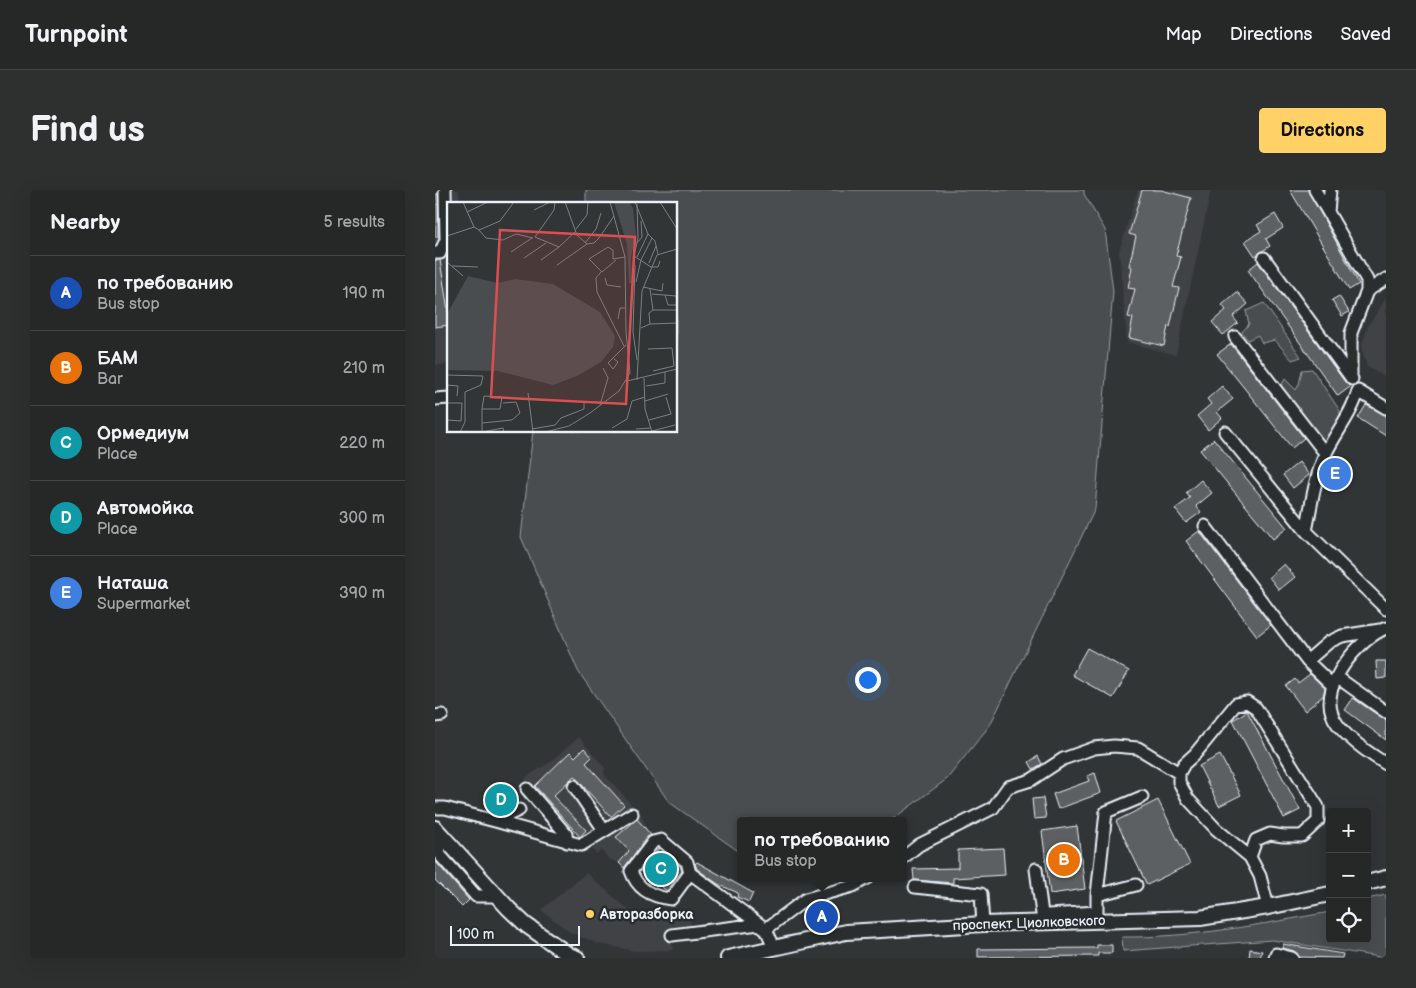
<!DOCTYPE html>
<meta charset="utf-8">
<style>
:root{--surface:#262828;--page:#2e3030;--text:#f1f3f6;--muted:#a4a6a8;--line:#424445;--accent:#ffd166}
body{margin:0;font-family:"Balsamiq Sans",sans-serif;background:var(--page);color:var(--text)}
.controls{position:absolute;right:15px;bottom:15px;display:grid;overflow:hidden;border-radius:5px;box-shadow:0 5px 20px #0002}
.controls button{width:45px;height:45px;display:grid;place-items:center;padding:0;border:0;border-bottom:1px solid var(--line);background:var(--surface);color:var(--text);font:25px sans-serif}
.scale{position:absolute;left:15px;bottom:12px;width:130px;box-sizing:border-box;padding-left:5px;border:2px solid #e8f1f8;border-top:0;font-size:14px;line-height:18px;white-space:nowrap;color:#e8f1f8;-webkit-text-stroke:4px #2a2d2e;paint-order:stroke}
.you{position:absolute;left:432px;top:489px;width:18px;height:18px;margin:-12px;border:4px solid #fff;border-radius:50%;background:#1a73e8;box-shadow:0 0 0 8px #1a73e833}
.badge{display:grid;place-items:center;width:32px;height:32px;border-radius:50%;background:var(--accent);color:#fff;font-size:16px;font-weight:700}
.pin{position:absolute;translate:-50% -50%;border:2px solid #fff;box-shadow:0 1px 5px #0006}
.popup{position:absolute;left:302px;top:627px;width:170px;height:65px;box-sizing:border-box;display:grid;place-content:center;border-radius:5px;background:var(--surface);filter:drop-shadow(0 1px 4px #0005);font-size:16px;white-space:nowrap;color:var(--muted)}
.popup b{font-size:19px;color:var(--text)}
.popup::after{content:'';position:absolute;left:50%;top:100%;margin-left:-10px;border:10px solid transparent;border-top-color:var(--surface)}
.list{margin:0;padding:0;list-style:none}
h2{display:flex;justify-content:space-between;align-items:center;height:65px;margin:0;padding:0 20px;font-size:21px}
h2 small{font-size:16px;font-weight:400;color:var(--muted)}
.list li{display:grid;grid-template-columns:32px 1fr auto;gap:15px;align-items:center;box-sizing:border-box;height:75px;padding:0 20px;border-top:1px solid var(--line)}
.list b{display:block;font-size:19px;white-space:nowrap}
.list p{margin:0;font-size:16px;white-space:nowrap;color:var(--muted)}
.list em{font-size:16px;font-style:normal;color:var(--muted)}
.icon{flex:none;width:28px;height:28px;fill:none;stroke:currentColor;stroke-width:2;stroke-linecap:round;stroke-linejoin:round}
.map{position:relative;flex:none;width:951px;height:768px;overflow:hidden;border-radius:5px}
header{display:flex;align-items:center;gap:30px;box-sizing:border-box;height:70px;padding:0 25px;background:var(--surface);border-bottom:1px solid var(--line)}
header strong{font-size:24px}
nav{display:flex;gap:28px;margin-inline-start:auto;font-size:18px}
.intro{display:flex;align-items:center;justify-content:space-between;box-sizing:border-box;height:120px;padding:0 30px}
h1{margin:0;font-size:35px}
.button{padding:12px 22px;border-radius:5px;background:var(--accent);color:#111;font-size:18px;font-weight:700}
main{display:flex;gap:30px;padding:0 30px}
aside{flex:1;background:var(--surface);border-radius:5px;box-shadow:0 5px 20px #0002}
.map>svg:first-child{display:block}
.built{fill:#3f4244}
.green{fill:#494d4f;stroke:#989fa4}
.building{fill:#5c6063;stroke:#e8f1f8}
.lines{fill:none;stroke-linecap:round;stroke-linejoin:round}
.minor-casing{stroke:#e8f1f8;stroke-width:15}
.major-casing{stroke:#e8f1f8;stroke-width:18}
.minor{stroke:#2a2d2e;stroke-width:11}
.major{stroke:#2a2d2e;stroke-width:14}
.poi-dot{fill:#ffd166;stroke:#2a2d2e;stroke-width:2}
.labels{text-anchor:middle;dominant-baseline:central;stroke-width:5;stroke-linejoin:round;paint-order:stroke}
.poi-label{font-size:14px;font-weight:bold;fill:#e8f1f8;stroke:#2a2d2e;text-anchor:start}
.street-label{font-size:14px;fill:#e8f1f8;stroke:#2a2d2e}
.inset-road{fill:none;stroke:#7b8084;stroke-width:1}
.view{fill:#da5052;fill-opacity:0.15;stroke:#da5052;stroke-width:2.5}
.inset-edge{fill:none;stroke:#e8f1f8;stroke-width:2.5}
</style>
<header>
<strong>Turnpoint</strong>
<nav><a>Map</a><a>Directions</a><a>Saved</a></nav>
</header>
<div class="intro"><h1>Find us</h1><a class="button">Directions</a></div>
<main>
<aside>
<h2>Nearby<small>5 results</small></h2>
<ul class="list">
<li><span class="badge" style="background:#1a4fb4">A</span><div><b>по требованию</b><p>Bus stop</p></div><em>190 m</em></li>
<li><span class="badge" style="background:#e8710a">B</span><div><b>БАМ</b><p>Bar</p></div><em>210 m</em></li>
<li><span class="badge" style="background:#0f9aa8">C</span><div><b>Ормедиум</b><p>Place</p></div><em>220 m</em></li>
<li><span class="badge" style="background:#0f9aa8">D</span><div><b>Автомойка</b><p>Place</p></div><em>300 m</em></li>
<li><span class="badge" style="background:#3f7fe0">E</span><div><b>Наташа</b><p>Supermarket</p></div><em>390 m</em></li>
</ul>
</aside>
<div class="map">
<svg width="951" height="768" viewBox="0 0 951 768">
<rect width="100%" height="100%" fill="#323536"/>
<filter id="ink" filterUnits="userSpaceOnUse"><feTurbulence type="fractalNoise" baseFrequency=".02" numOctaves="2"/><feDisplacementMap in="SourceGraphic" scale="10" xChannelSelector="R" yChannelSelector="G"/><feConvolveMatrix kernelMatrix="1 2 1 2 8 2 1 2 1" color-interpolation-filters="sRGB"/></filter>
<g filter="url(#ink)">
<path class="built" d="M 0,0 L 24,0 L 25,14 L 14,14 L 14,174 L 0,175 Z
M 703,0 L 776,0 L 741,165 L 692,152 L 684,61 Z
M 951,108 L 951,187 L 932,177 L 926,157 L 933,136 Z
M 144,547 L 170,578 L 169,584 L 206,625 L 212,639 L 184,673 L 174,669 L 166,660 L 162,664 L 145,647 L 151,640 L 105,592 L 98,598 L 90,588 L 115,572 Z
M 151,683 L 203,728 L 255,728 L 256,738 L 237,745 L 238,760 L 200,761 L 164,754 L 136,743 L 106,720 Z"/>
<path class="green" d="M 151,0 L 649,0 L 649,4 L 670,40 L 678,101 L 660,319 L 555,535 L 512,589 L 455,631 L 306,631 L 306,663 L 234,612 L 143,481 L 86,347 L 98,241 L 241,241 L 241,14 L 151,14 Z
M 829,113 L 866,167 L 857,170 L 840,150 L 827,153 L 823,145 L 813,150 L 807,142 L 814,134 L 811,121 Z
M 877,179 L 905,221 L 905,231 L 891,255 L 846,196 L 850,189 L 861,200 L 864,194 L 867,180 Z
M 951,705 L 951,768 L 837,750 L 688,761 L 687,747 C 757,748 827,734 895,722 L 895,749 L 932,749 L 932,709 Z"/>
<path class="building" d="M 707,0 L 726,0 L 756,8 L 741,66 L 746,67 L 738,97 L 744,98 L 735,137 L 733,136 L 729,156 L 694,148 L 698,128 L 693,127 L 700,99 L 693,98 L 697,77 L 694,76 L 701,46 L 694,44 Z
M 855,0 L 873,0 L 924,94 L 914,100 Z
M 0,4 L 3,4 L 3,47 L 0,47 Z
M 840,24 L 848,38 L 831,49 L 835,56 L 820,66 L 810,51 L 826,41 L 822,35 Z
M 0,70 L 5,70 L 14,128 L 14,135 L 0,137 Z
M 823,72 L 910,192 L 915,197 L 903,206 L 813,80 Z
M 802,102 L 813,114 L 798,127 L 803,133 L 788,145 L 777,132 L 791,120 L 787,115 Z
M 904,106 L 914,122 L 907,126 L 897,110 Z
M 796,154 L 869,248 L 857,258 L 782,164 Z
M 787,196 L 798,209 L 782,222 L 787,228 L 773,240 L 762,226 L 776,214 L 772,209 Z
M 931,215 L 951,225 L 951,246 L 923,228 Z
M 779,249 L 852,338 L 838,349 L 765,260 Z
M 864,272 L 874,285 L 858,298 L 848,285 Z
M 899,273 L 910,280 L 901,295 L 890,288 Z
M 766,290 L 777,303 L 761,316 L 766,322 L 751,333 L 740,319 L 755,308 L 751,303 Z
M 764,341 L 836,435 L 822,446 L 751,351 Z
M 849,374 L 860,387 L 844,400 L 834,387 Z
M 652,458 L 694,481 L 678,508 L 637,485 Z
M 941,471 L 951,471 L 951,488 L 942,489 Z
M 875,484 L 890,498 L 888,506 L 870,521 L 851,496 L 860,489 L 863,493 Z
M 918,508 L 947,528 L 951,529 L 951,550 L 910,520 Z
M 812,521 L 865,620 L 849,628 L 798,530 Z
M 149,558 L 157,567 L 151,573 L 189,615 L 176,627 L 139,586 L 118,606 L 151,640 L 145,647 L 100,596 L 135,562 L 140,567 Z
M 785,565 L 806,605 L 784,616 L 764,576 Z
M 603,566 L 607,574 L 598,579 L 594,572 Z
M 660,583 L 666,603 L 623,619 L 618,604 L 654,591 L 652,586 Z
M 71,600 L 76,613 L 60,619 L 55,607 Z
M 608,608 L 611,628 L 599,629 L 597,609 Z
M 723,610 L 755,674 L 712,695 L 681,631 Z
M 202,629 L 216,645 L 212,647 L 189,678 L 184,673 L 194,661 L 181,647 Z
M 642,636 L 650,699 L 615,704 L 607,641 Z
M 224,658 L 245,676 L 247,681 L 232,701 L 205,681 Z
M 568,658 L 570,685 L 518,688 L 518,693 L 479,690 L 478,679 L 523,678 L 523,660 Z
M 0,671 L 34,710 L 27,717 L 0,690 Z
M 262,672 L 318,703 L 314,712 L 302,707 L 303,703 L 283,694 L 262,679 L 260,674 Z
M 848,754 L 908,764 L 907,768 L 864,767 L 859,761 L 848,758 Z
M 662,755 L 677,755 L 677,763 L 663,763 L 663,766 L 543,767 L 543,759 L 662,758 Z
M 815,759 L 827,761 L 825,768 L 814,768 Z"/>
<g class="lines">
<g class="minor-casing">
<path id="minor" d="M 880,0 L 893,22
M 895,0 L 893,22 L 932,90 L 932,101 L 916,143 L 916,188
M 0,63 L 5,63 L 11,50 L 10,0
M 829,68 L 917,189
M 932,101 L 951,89
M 800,147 L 890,263
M 0,209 L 14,208
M 951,218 L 923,201 C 917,224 901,242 891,263 C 880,284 876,318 871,341 L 951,419
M 790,242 L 871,341
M 770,336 L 872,471 L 898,496
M 951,438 C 924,449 886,493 897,524 C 903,543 935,564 951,574
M 872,471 L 894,452 L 907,446 L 945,440
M 902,487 L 951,522
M 0,526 L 7,525
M 139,596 L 169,640
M 92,599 L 131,644 L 132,652
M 0,618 L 10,618 L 60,631 L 146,655 L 197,624
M 60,631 L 84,620
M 4,643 L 4,664 L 41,706 L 62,706
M 815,667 L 781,639 L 753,609 L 744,592 L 744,583 L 749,574 L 760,564 L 801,514 L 812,512 L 821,518 L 883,617 L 883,631 L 867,646 L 848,646 L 835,644 L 821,650 L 815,667 L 825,686 L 833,717
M 468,668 L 484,655 L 558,618 L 573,597 L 596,590 L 628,569 L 659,558 L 679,556 L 703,558 L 744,583
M 601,679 L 607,724 L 613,725 L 662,722
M 255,683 L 236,709 C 217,707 202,699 196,681 L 218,652 L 226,650 L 252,672 L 255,683 L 331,739 L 339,757
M 480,697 L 546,704 L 548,734
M 662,705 L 671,622 L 707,607
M 662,730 L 662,705 L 701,695
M 331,739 L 371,709 L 418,696 L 433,688
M 237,745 L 324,734
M 840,768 L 841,764 L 857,768"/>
</g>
<g class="major-casing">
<path id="major" d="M 0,638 L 74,719 L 91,735 L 134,765 L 142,768
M 932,693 L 951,688
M 293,768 L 411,742 L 548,734 L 765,728 L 833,717 L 895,704"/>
</g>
<use href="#minor" class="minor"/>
<use href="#major" class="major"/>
</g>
</g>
<circle class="poi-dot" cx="155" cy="724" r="5"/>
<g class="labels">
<g class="poi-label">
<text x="165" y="724">Авторазборка</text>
</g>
<g class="street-label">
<text transform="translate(594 733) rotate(-2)">проспект Циолковского</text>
</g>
</g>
<g transform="translate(12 12)">
<rect width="230" height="230" fill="#323536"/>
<path d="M 167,0 L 182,0 L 186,6 L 189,33 L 184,55 L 185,81 L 182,81 L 180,42 ZM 21,74 L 51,81 L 68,77 L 106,82 L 153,110 L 168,134 L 166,145 L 154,160 L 130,174 L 106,183 L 51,169 L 0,168 L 0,112 Z" fill="#494d4f"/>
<path class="inset-road" d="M 16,0 L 27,25M 108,0 L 107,8 L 88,35 L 112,45 L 129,29M 118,0 L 130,33 L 140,42 L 147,41 L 152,36 L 167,14M 188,0 L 201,32 L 190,55M 213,0 L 230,27M 190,2 L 191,36 L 187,54 L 204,65 L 211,65 L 213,59M 87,8 L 103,0M 20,10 L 41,0M 27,25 L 32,28 L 53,19 L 67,0M 129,27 L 140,13 L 141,0M 32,28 L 39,36 L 56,38 L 69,32 L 86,36M 201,32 L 208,39 L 211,52M 0,34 L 27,25M 138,41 L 149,27 L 154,11M 190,41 L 195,35 L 194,19M 64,50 L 85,36M 77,56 L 99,41M 94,58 L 112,45M 169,58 L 155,70 L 142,57 L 161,45 L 166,48 L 166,57 L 178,55M 0,60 L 16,74M 202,61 L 209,44M 110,63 L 140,42M 188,63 L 186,130 L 190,158M 5,64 L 31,65M 154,70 L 149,76 L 150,90 L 177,144M 158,76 L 160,83 L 174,85M 189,80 L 194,58 L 205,36M 196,85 L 215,89 L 216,81M 205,92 L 229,94 L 230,98M 218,93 L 221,103 L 229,103 L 230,98M 206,108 L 230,108M 171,117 L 173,106 L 178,106M 203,122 L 202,111 L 206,108 L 203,87M 194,126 L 203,122 L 230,121M 201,147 L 225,146 L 227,164 L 206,169M 167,157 L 171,160 L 166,167 L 161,161 L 179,143M 0,173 L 36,174 L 34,183 L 18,190 L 18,220 L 13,230M 197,176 L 198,207 L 205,230M 190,178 L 195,89 L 210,53 L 230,47M 180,179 L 230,167M 0,183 L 11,184 L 10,194M 199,184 L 218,181 L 218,170M 81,191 L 86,230M 198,199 L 221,192M 0,201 L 15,201 L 14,219 L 0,218M 153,203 L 161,176 L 156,166M 202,218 L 224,212 L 219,195M 35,221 L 65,218 L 73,211 L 69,200 L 56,201M 165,226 L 180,217 L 185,199 L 198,195M 85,227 L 108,223 L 114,216 L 137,207 L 137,199M 189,227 L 204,226M 205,229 L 228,223M 35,230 L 35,207 L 37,194 L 55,195 L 53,207 L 35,207M 35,230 L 56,226 L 57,230M 98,230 L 122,224 L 143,211 L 172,189 L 183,171 L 179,130 L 178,55 L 163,0"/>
<path class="view" d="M 53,28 L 188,35 L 179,202 L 44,195 Z"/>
<rect width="230" height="230" class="inset-edge"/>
</g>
</svg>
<div class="controls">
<button>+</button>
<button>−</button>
<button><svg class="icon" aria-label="locate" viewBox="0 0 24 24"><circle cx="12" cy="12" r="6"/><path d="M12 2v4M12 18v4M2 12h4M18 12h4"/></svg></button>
</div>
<div class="scale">100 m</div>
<div class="you"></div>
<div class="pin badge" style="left:387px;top:727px;background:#1a4fb4">A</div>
<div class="popup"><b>по требованию</b>Bus stop</div>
<div class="pin badge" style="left:629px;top:670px;background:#e8710a">B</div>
<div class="pin badge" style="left:226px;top:679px;background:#0f9aa8">C</div>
<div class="pin badge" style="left:66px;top:610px;background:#0f9aa8">D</div>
<div class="pin badge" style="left:900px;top:284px;background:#3f7fe0">E</div>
</div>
</main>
